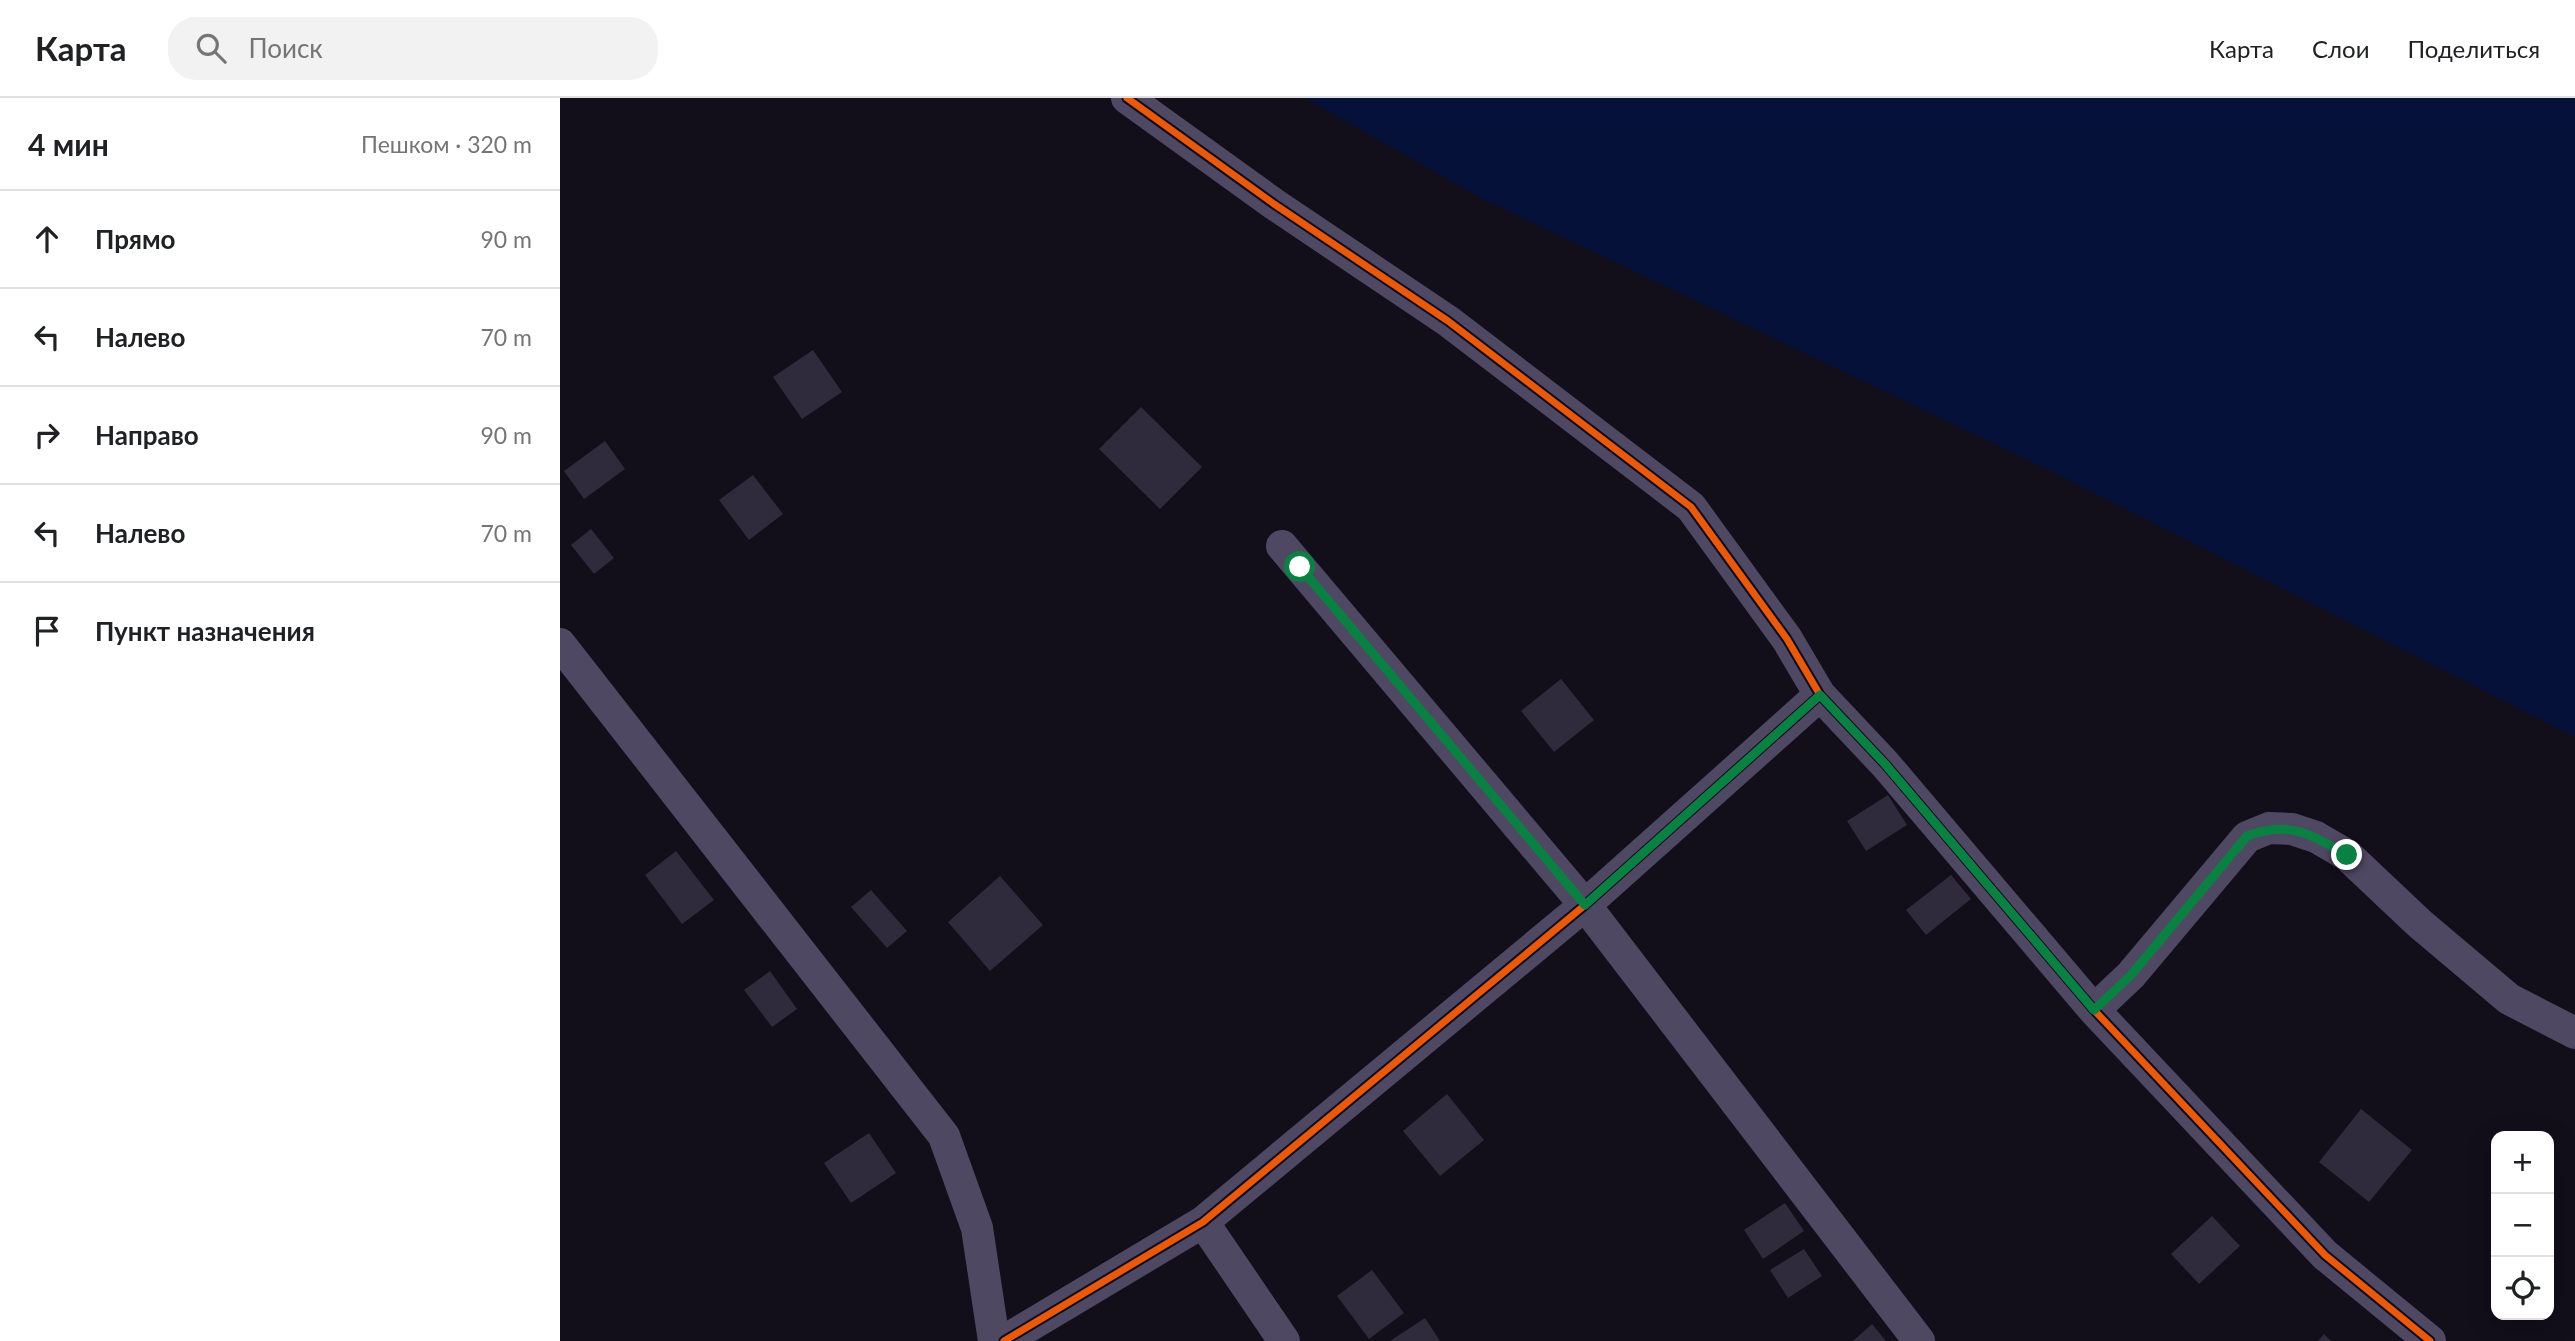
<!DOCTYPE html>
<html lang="ru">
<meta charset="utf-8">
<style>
:root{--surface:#fff;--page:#f2f2f2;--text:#202124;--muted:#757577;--line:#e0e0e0}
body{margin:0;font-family:Lato,sans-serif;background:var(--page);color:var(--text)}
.controls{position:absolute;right:21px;bottom:21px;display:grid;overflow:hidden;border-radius:14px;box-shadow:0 7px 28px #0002}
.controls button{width:63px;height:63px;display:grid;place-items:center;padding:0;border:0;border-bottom:2px solid var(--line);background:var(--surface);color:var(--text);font:35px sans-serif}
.stop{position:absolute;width:21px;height:21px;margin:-16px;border:5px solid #0b8043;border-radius:50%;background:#fff}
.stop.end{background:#0b8043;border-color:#fff;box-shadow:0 2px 7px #0008}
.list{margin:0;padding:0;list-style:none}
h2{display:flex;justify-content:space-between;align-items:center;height:91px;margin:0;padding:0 28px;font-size:30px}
h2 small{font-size:23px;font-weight:400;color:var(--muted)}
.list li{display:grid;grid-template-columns:46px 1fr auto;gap:21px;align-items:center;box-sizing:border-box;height:98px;padding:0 28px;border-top:2px solid var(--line)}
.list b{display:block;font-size:26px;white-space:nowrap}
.list em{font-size:23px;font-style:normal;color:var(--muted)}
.icon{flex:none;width:38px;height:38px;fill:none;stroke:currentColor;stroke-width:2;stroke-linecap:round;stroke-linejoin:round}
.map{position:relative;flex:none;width:2015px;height:1243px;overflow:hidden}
header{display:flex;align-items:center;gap:42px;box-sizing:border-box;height:98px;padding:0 35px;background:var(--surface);border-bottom:2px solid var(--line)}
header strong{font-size:33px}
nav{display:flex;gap:38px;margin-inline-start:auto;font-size:24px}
.search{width:490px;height:63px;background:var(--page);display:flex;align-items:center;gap:18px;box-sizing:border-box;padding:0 24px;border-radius:28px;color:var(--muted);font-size:26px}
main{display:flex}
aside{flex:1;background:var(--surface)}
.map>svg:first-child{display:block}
.water{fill:#051139}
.building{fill:#302a3d}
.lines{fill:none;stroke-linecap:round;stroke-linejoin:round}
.street{stroke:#4e4863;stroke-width:32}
.cycleway-casing{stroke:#100a1e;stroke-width:11}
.cycleway{stroke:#e8590c;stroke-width:7}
.route{stroke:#0b8043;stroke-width:9}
</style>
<header>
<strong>Карта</strong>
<div class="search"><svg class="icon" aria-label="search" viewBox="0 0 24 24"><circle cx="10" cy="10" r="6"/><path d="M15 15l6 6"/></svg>Поиск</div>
<nav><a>Карта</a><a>Слои</a><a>Поделиться</a></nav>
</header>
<main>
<aside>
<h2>4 мин<small>Пешком · 320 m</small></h2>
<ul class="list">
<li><svg class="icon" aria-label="ahead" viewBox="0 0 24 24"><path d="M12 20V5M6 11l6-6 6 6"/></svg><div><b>Прямо</b></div><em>90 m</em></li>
<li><svg class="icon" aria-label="left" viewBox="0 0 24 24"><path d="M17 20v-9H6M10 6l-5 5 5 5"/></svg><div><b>Налево</b></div><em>70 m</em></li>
<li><svg class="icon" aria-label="right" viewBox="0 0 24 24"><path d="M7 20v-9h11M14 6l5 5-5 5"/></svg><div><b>Направо</b></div><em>90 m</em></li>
<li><svg class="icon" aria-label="left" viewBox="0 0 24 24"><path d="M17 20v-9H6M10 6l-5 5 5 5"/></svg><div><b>Налево</b></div><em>70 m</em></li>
<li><svg class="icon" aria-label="arrive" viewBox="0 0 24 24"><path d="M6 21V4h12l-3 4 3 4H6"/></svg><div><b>Пункт назначения</b></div></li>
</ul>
</aside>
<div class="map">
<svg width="2015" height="1243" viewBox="0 0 2015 1243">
<rect width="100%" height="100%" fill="#120e1a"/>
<path class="water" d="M 745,0 L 2015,0 L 2015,639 L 1491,373 L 919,99 Z"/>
<path class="building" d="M 253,252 L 282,294 L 242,321 L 213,279 Z
M 581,309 L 642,369 L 600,411 L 539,351 Z
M 45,343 L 65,371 L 24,401 L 4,373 Z
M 193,377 L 223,416 L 189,442 L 159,402 Z
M 31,431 L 54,460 L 34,476 L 11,447 Z
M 1001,581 L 1034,622 L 994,654 L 961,613 Z
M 1328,697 L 1347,727 L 1306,753 L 1287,723 Z
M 116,753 L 154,802 L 122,826 L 85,777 Z
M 1391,777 L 1411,801 L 1366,837 L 1346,812 Z
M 440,778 L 483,827 L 430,873 L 388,824 Z
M 311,792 L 347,833 L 327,850 L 291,809 Z
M 210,873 L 237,911 L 212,929 L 184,892 Z
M 887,996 L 924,1042 L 880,1078 L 843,1033 Z
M 1801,1011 L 1852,1052 L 1809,1104 L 1759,1064 Z
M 309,1035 L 336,1075 L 291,1105 L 264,1065 Z
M 1225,1105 L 1244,1133 L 1203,1161 L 1184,1132 Z
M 1652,1118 L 1680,1148 L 1639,1186 L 1611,1156 Z
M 1244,1151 L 1262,1178 L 1228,1200 L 1210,1172 Z
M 812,1172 L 844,1215 L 809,1241 L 777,1198 Z
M 865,1220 L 880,1243 L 830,1243 Z
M 1312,1226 L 1326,1243 L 1293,1243 Z
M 1764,1236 L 1771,1243 L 1758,1243 Z"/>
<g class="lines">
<path class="street" d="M 567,0 L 714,106 L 888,223 L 1131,409 L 1227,541 L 1260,597 L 1325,666 L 1534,912 L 1765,1157 L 1870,1243
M 722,448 L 1025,807 L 1359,1243
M 0,546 L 384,1038 L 417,1130 L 434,1243
M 1534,912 L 1571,877 L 1687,739 L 1709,730 L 1732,731 L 1756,739 L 1787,757 L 1859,825 L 1949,901 L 2015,935
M 643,1124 L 724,1243
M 444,1243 L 643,1124 L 1025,807 L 1260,597"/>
<g class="cycleway-casing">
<path id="cycleway" d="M 567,0 L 714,106 L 888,223 L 1131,409 L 1227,541 L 1260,597 L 1325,666 L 1534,912 L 1765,1157 L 1870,1243
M 444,1243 L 643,1124 L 1025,807 L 1260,597"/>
</g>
<use href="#cycleway" class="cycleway"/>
</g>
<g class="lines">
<path class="route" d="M 740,469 L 1025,807 L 1260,597 L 1325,666 L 1534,912 L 1571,877 L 1687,738 C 1729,722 1750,736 1787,757"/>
</g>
</svg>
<div class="controls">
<button>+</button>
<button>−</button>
<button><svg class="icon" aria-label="locate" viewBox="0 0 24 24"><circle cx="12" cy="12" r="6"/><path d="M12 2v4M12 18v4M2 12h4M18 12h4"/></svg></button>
</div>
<div class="stop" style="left:740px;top:469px"></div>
<div class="stop end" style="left:1787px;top:757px"></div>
</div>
</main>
